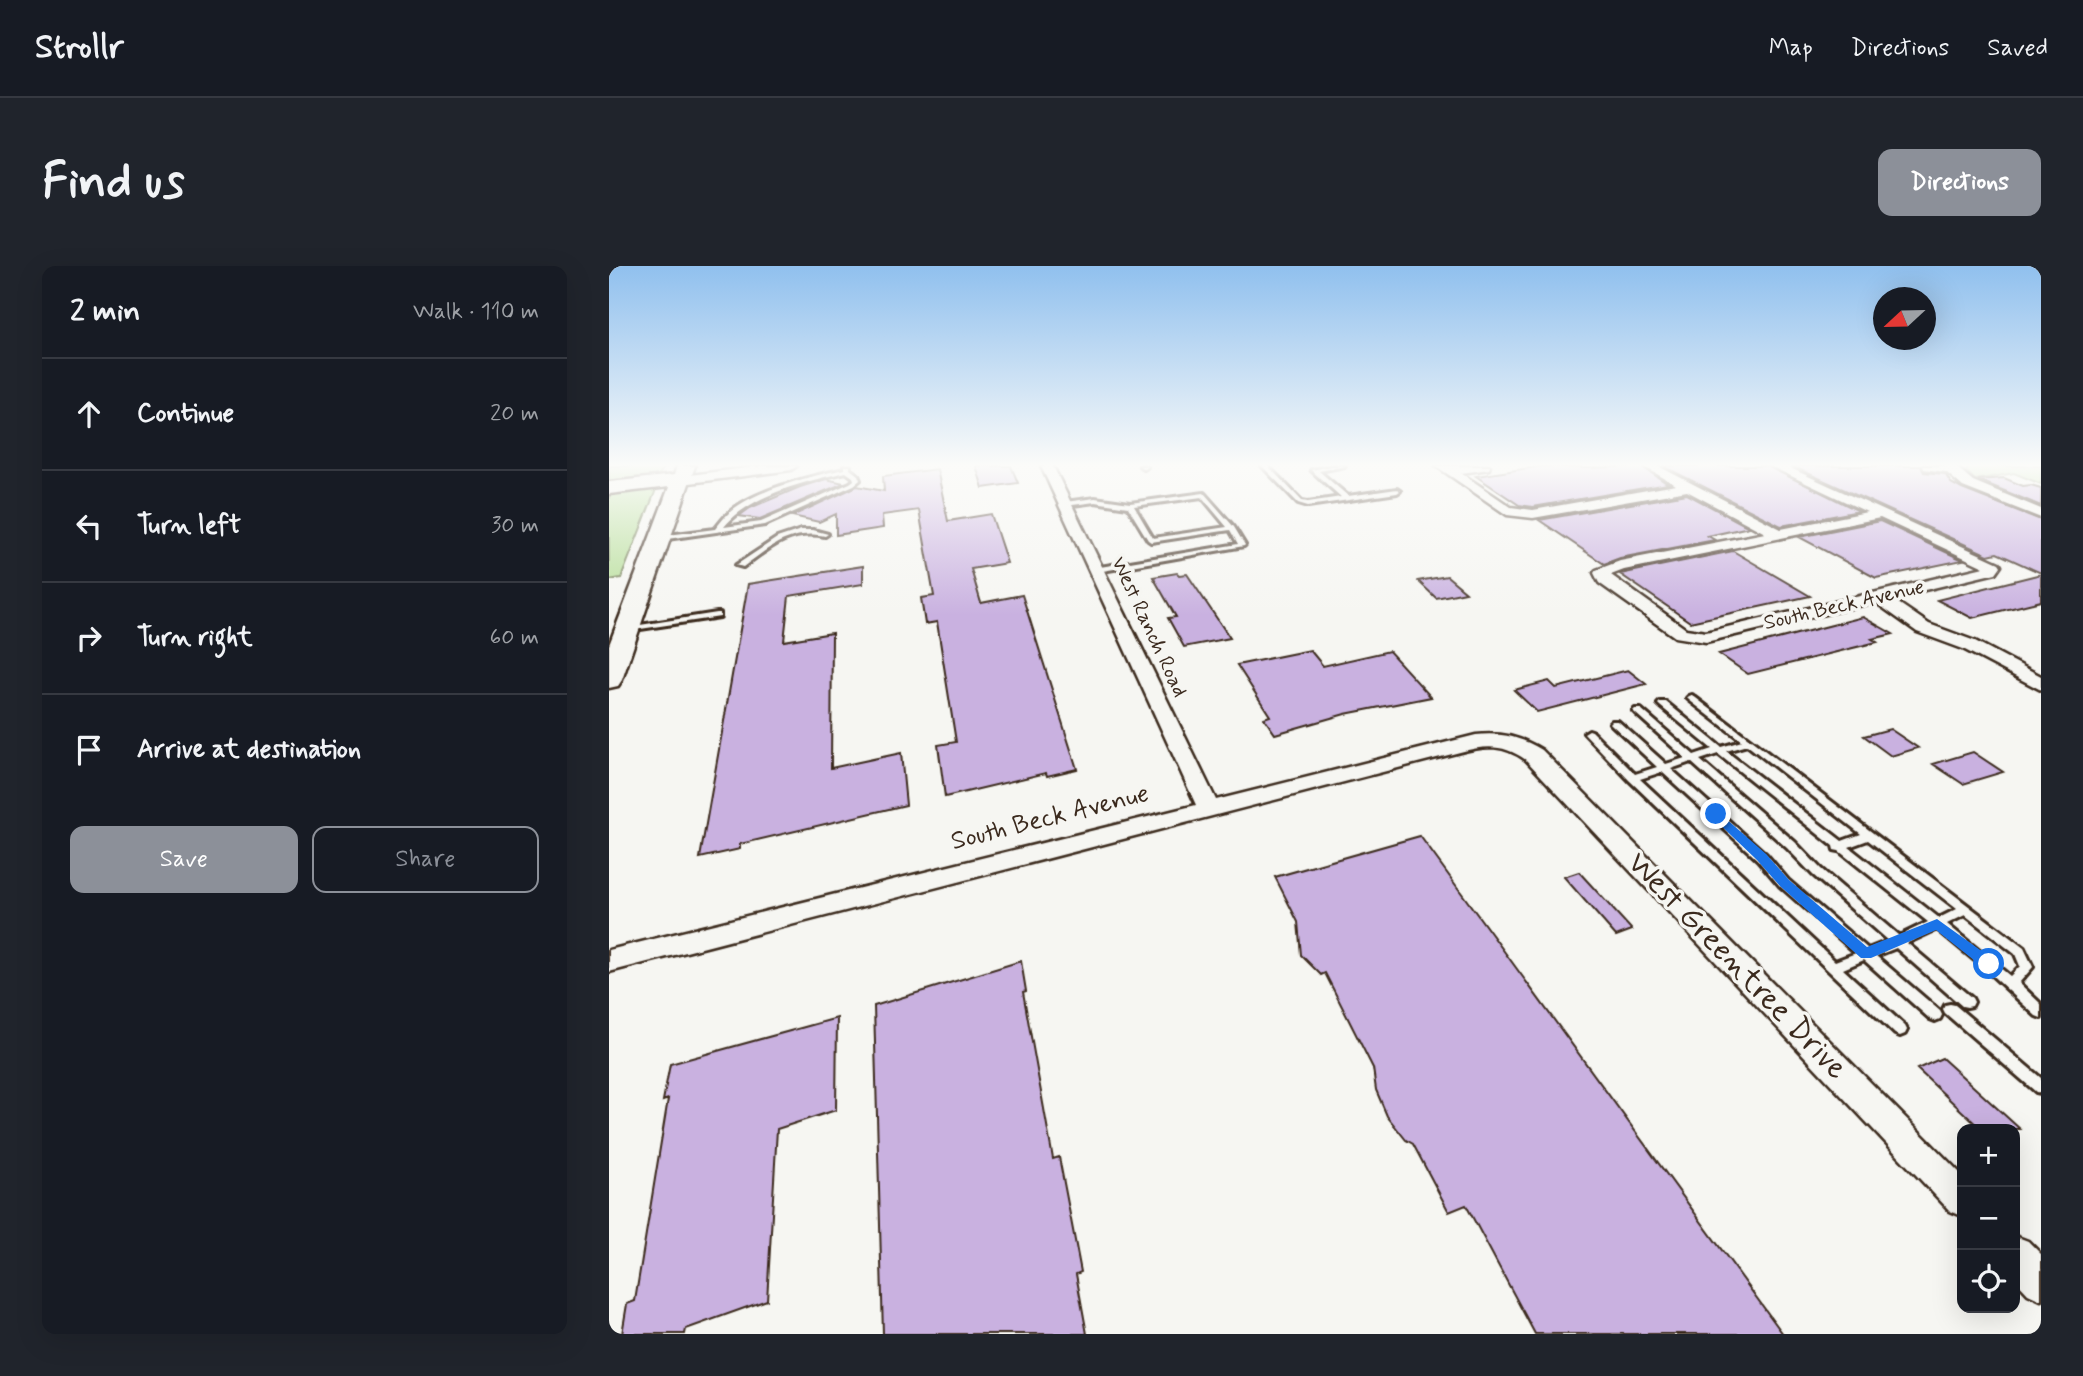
<!DOCTYPE html>
<meta charset="utf-8">
<style>
:root{--surface:#171b24;--page:#20242c;--text:#f1f3f6;--muted:#9ea1a6;--line:#363941;--accent:#8c9099}
body{margin:0;font-family:Mynerve,sans-serif;background:var(--page);color:var(--text)}
.controls{position:absolute;right:21px;bottom:21px;display:grid;overflow:hidden;border-radius:14px;box-shadow:0 7px 28px #0002}
.controls button{width:63px;height:63px;display:grid;place-items:center;padding:0;border:0;border-bottom:2px solid var(--line);background:var(--surface);color:var(--text);font:35px sans-serif}
.compass{position:absolute;left:1264px;top:21px;width:63px;height:63px;border-radius:50%;background:var(--surface);box-shadow:0 7px 28px #0002;rotate:248deg}
.stop{position:absolute;width:21px;height:21px;margin:-16px;border:5px solid #1a73e8;border-radius:50%;background:#fff}
.stop.end{background:#1a73e8;border-color:#fff;box-shadow:0 2px 7px #0008}
.list{margin:0;padding:0;list-style:none}
h2{display:flex;justify-content:space-between;align-items:center;height:91px;margin:0;padding:0 28px;font-size:30px}
h2 small{font-size:23px;font-weight:400;color:var(--muted)}
.list li{display:grid;grid-template-columns:46px 1fr auto;gap:21px;align-items:center;box-sizing:border-box;height:112px;padding:0 28px;border-top:2px solid var(--line)}
.list b{display:block;font-size:26px;white-space:nowrap}
.list em{font-size:23px;font-style:normal;color:var(--muted)}
.actions{display:flex;gap:14px;padding:21px 28px}
.actions a{flex:1;padding:16px 0;border:2px solid var(--accent);border-radius:14px;text-align:center;font-size:24px;color:var(--accent)}
.actions .main{background:var(--accent);color:#fff}
.icon{flex:none;width:38px;height:38px;fill:none;stroke:currentColor;stroke-width:2;stroke-linecap:round;stroke-linejoin:round}
.map{position:relative;flex:none;width:1432px;height:1068px;overflow:hidden;border-radius:14px}
header{display:flex;align-items:center;gap:42px;box-sizing:border-box;height:98px;padding:0 35px;background:var(--surface);border-bottom:2px solid var(--line)}
header strong{font-size:33px}
nav{display:flex;gap:38px;margin-inline-start:auto;font-size:24px}
.intro{display:flex;align-items:center;justify-content:space-between;box-sizing:border-box;height:168px;padding:0 42px}
h1{margin:0;font-size:49px}
.button{padding:18px 32px;border-radius:14px;background:var(--accent);color:#fff;font-size:24px;font-weight:700}
main{display:flex;gap:42px;padding:0 42px}
aside{flex:1;background:var(--surface);border-radius:14px;box-shadow:0 7px 28px #0002}
.map>svg:first-child{display:block}
.green{fill:#b7de9a;stroke:#79845c;stroke-width:2}
.building{fill:#c9b1e0;stroke:#3b2a1e;stroke-width:2}
.lines{fill:none;stroke-linecap:round;stroke-linejoin:round}
.lane-casing{stroke:#3b2a1e;stroke-width:6}
.street-casing{stroke:#3b2a1e;stroke-width:5}
.secondary-casing{stroke:#3b2a1e;stroke-width:5}
.lane{fill:#f6f6f2;fill-rule:evenodd}
.street{fill:#f6f6f2;fill-rule:evenodd}
.secondary{fill:#f6f6f2;fill-rule:evenodd}
.route{fill:#1a73e8}
.labels{text-anchor:middle;dominant-baseline:central;stroke-width:7;stroke-linejoin:round;paint-order:stroke}
.far-street-label{font-size:21px;fill:#3b2a1e;stroke:#f6f6f2}
.street-label{font-size:26px;fill:#3b2a1e;stroke:#f6f6f2}
.near-street-label{font-size:32px;fill:#3b2a1e;stroke:#f6f6f2}
</style>
<header>
<strong>Strollr</strong>
<nav><a>Map</a><a>Directions</a><a>Saved</a></nav>
</header>
<div class="intro"><h1>Find us</h1><a class="button">Directions</a></div>
<main>
<aside>
<h2>2 min<small>Walk · 110 m</small></h2>
<ul class="list">
<li><svg class="icon" aria-label="ahead" viewBox="0 0 24 24"><path d="M12 20V5M6 11l6-6 6 6"/></svg><div><b>Continue</b></div><em>20 m</em></li>
<li><svg class="icon" aria-label="left" viewBox="0 0 24 24"><path d="M17 20v-9H6M10 6l-5 5 5 5"/></svg><div><b>Turn left</b></div><em>30 m</em></li>
<li><svg class="icon" aria-label="right" viewBox="0 0 24 24"><path d="M7 20v-9h11M14 6l5 5-5 5"/></svg><div><b>Turn right</b></div><em>60 m</em></li>
<li><svg class="icon" aria-label="arrive" viewBox="0 0 24 24"><path d="M6 21V4h12l-3 4 3 4H6"/></svg><div><b>Arrive at destination</b></div></li>
</ul>
<div class="actions"><a class="main">Save</a><a>Share</a></div>
</aside>
<div class="map">
<svg width="1432" height="1068" viewBox="0 0 1432 1068">
<rect width="100%" height="100%" fill="#f6f6f2"/>
<filter id="ink" filterUnits="userSpaceOnUse"><feTurbulence type="fractalNoise" baseFrequency=".0143" numOctaves="2"/><feDisplacementMap in="SourceGraphic" scale="14" xChannelSelector="R" yChannelSelector="G"/><feConvolveMatrix kernelMatrix="1 2 1 2 8 2 1 2 1" color-interpolation-filters="sRGB"/></filter>
<g filter="url(#ink)">
<path class="green" d="M 0,200 L 56,200 L 49,210 L 0,217 Z
M 1360,200 L 1432,200 L 1432,218 L 1405,207 L 1366,214 L 1357,205 Z
M 48,221 L 12,312 L 0,314 L 0,227 Z"/>
<path class="building" d="M 367,200 L 402,200 L 409,217 L 374,222 Z
M 934,200 L 978,202 L 1032,200 L 1059,218 L 924,241 L 910,239 L 867,210 Z
M 1054,200 L 1159,200 L 1250,245 L 1172,260 Z
M 1183,200 L 1312,200 L 1315,206 L 1336,208 L 1342,217 L 1353,223 L 1432,254 L 1432,307 L 1388,287 L 1379,289 Z
M 328,203 L 339,255 L 382,248 L 398,297 L 362,303 L 372,337 L 413,329 L 468,503 L 438,510 L 437,507 L 336,531 L 329,479 L 347,476 L 328,356 L 316,358 L 312,332 L 325,330 L 310,244 L 273,249 L 274,262 L 227,269 L 227,248 L 210,256 L 183,250 L 248,220 L 275,225 L 274,210 Z
M 1395,212 L 1414,220 L 1422,219 L 1432,222 L 1432,240 L 1369,214 Z
M 217,213 L 235,217 L 151,253 L 130,250 L 141,242 L 191,221 Z
M 1078,228 L 1140,261 L 1099,270 L 1106,274 L 1011,292 L 995,298 L 930,254 Z
M 1271,255 L 1354,294 L 1267,312 L 1190,271 Z
M 1124,285 L 1201,330 L 1081,356 L 1011,308 Z
M 254,300 L 254,318 L 180,330 L 175,375 L 223,367 L 222,502 L 292,487 L 297,539 L 131,578 L 131,583 L 91,592 L 139,318 Z
M 568,307 L 570,309 L 578,308 L 621,372 L 575,381 L 559,352 L 567,351 L 544,311 Z
M 1432,308 L 1432,335 L 1363,352 L 1328,334 Z
M 838,310 L 857,326 L 827,332 L 809,315 Z
M 1254,351 L 1284,368 L 1263,373 L 1268,376 L 1139,408 L 1110,388 Z
M 701,384 L 714,400 L 780,385 L 822,431 L 736,448 L 666,468 L 655,452 L 661,450 L 628,399 Z
M 1019,404 L 1037,418 L 928,446 L 905,424 L 940,415 L 947,422 Z
M 1281,463 L 1309,482 L 1282,490 L 1255,470 Z
M 1364,486 L 1394,506 L 1354,518 L 1324,498 Z
M 811,570 L 1174,1068 L 926,1068 L 857,939 L 840,946 L 804,878 L 797,874 L 778,850 L 767,824 L 764,802 L 716,707 L 712,709 L 692,689 L 689,656 L 666,611 Z
M 970,606 L 1023,664 L 1007,670 L 955,611 Z
M 412,695 L 417,725 L 414,726 L 444,893 L 450,891 L 472,1006 L 467,1008 L 478,1068 L 274,1068 L 265,740 Z
M 228,752 L 227,844 L 168,863 L 158,1034 L 77,1063 L 76,1068 L 13,1068 L 18,1038 L 26,1035 L 59,833 L 54,835 L 61,798 Z
M 1333,792 L 1411,863 L 1372,863 L 1308,803 Z"/>
<g class="lines">
<g class="lane-casing">
<path id="lane" d="M 235,200 L 241,200 L 241,203 L 249,209 L 251,214 L 245,219 L 156,259 L 51,274 L 48,272 L 51,270 L 106,263 C 111,257 115,251 121,246 C 145,224 203,210 235,203 ZM 237,206 L 244,211 L 245,214 L 241,217 L 152,256 L 115,261 C 141,229 197,215 237,206 Z
M 531,200 L 537,200 L 538,201 L 535,203 Z
M 653,200 L 659,200 L 693,235 L 699,236 L 732,231 L 702,204 L 723,200 L 736,200 L 710,205 L 739,230 L 788,223 L 791,225 L 788,227 L 699,240 L 689,237 Z
M 595,227 L 625,261 L 636,279 L 635,280 L 488,306 L 484,304 L 485,302 L 629,278 L 621,264 L 542,276 L 539,274 L 519,241 L 486,236 L 456,240 L 453,238 L 456,236 L 486,232 L 521,237 ZM 593,231 L 618,261 L 544,272 L 525,240 Z
M 192,264 L 204,264 L 219,268 L 216,270 C 181,263 161,281 134,301 L 127,299 L 168,272 Z
M 108,347 L 111,347 L 111,351 L 18,365 L 14,363 L 18,361 Z
M 1083,429 L 1415,682 L 1424,701 L 1410,717 L 1432,738 L 1432,752 L 1427,750 L 1375,702 L 1328,663 L 1298,677 L 1363,732 L 1365,736 L 1363,740 L 1358,741 L 1353,740 L 1287,682 L 1267,690 L 1331,745 L 1333,749 L 1331,753 L 1326,755 L 1321,753 L 1255,694 L 1234,703 L 1296,760 L 1298,764 L 1296,768 L 1291,770 L 1286,768 L 1020,514 L 975,467 L 980,464 L 983,465 L 1026,508 L 1048,501 L 1003,459 L 1001,457 L 1003,455 L 1009,455 L 1057,498 L 1076,492 L 1026,447 L 1024,445 L 1026,443 L 1032,443 L 1085,489 L 1103,483 L 1051,440 L 1049,438 L 1051,436 L 1057,436 L 1112,481 L 1133,475 L 1080,434 L 1078,432 L 1080,430 ZM 1138,479 L 1252,568 L 1233,575 L 1117,485 ZM 1109,488 L 1224,580 L 1225,584 L 1230,585 L 1319,656 L 1290,670 L 1212,603 L 1186,576 L 1091,494 ZM 1082,496 L 1178,582 L 1204,609 L 1279,675 L 1259,683 L 1179,614 L 1157,588 L 1062,503 ZM 1053,506 L 1149,594 L 1171,620 L 1247,687 L 1226,695 L 1031,513 ZM 1259,574 L 1348,643 L 1330,652 L 1240,581 ZM 1356,649 L 1406,688 L 1411,700 L 1401,710 L 1338,658 Z
M 1341,738 L 1346,739 L 1432,812 L 1432,827 L 1427,826 L 1336,747 L 1334,743 L 1336,739 Z"/>
</g>
<g class="street-casing">
<path id="street" d="M 154,200 L 188,200 L 182,204 L 72,218 L 65,214 L 72,210 Z
M 432,200 L 444,200 L 607,534 L 867,469 C 892,466 912,471 933,484 L 1353,909 L 1353,950 L 1341,945 L 917,494 C 895,478 877,479 851,486 L 0,706 L 0,684 L 587,539 Z
M 827,200 L 881,200 L 880,203 L 852,207 L 902,241 L 924,244 L 1067,219 L 1034,200 L 1049,200 L 1172,263 L 1258,246 L 1161,200 L 1177,200 L 1390,297 L 1392,300 L 1387,307 L 1282,332 L 1320,358 L 1366,375 L 1432,410 L 1432,424 L 1354,383 L 1308,366 L 1266,336 L 1097,376 L 1066,371 L 990,317 L 985,307 L 987,304 L 1011,295 L 1156,267 L 1078,225 L 924,252 L 898,249 ZM 1271,252 L 1375,301 L 1097,366 L 1077,363 L 1002,309 L 1015,304 Z
M 1314,200 L 1346,200 L 1364,215 L 1432,243 L 1432,252 L 1354,221 L 1337,206 L 1315,203 Z
M 1406,970 L 1419,975 L 1432,988 L 1432,1034 L 1419,1028 L 1406,1014 Z"/>
</g>
<g class="secondary-casing">
<path id="secondary" d="M 68,200 L 86,200 L 13,414 L 9,420 L 0,422 L 0,379 L 60,221 L 0,228 L 0,216 L 65,209 Z"/>
</g>
<use href="#lane" class="lane"/>
<use href="#street" class="street"/>
<use href="#secondary" class="secondary"/>
</g>
</g>
<linearGradient id="sky" x2="0" y2="1"><stop stop-color="#90c0ee"/><stop offset="0.57" stop-color="#fbfbf9"/><stop offset="1" stop-color="#fbfbf9" stop-opacity="0"/></linearGradient>
<rect width="1432" height="349" fill="url(#sky)"/>
<path class="route" d="M 1107,544 L 1157,588 L 1180,614 L 1258,681 L 1328,653 L 1385,694 L 1385,702 L 1375,702 L 1327,664 L 1262,692 L 1252,692 L 1171,620 L 1148,594 L 1103,551 L 1103,546 Z"/>
<g class="labels">
<g class="far-street-label">
<text transform="translate(1235 339) rotate(-13)">South Beck Avenue</text>
<text transform="translate(540 361) rotate(65)">West Ranch Road</text>
</g>
<g class="street-label">
<text transform="translate(441 552) rotate(-14)">South Beck Avenue</text>
</g>
<g class="near-street-label">
<text transform="translate(1128 700) rotate(46)">West Greentree Drive</text>
</g>
</g>
</svg>
<div class="controls">
<button>+</button>
<button>−</button>
<button><svg class="icon" aria-label="locate" viewBox="0 0 24 24"><circle cx="12" cy="12" r="6"/><path d="M12 2v4M12 18v4M2 12h4M18 12h4"/></svg></button>
</div>
<svg class="compass" viewBox="-18 -18 36 36"><path d="M0-13l5 13h-10z" fill="#e53935"/><path d="M0 13l5-13h-10z" fill="#9ea1a6"/></svg>
<div class="stop" style="left:1380px;top:698px"></div>
<div class="stop end" style="left:1107px;top:548px"></div>
</div>
</main>
